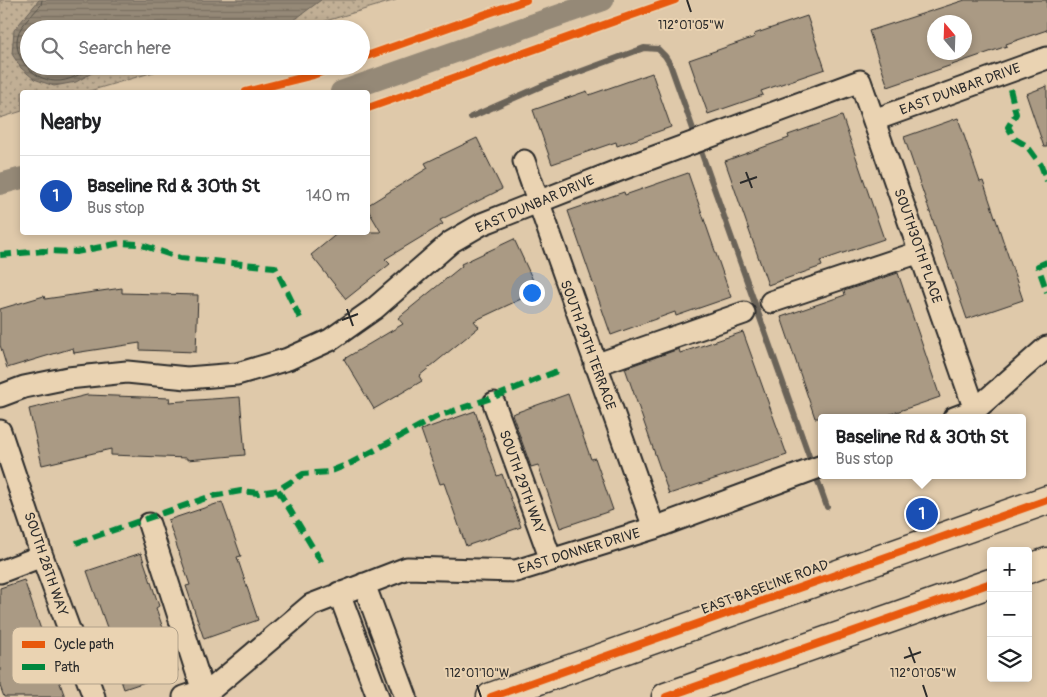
<!DOCTYPE html>
<meta charset="utf-8">
<style>
:root{--surface:#fff;--page:#f6f6f6;--text:#202124;--muted:#757577;--line:#e0e0e0;--accent:#b45309}
body{margin:0;font-family:Pangolin,sans-serif;background:var(--page);color:var(--text)}
.controls{position:absolute;right:15px;bottom:15px;display:grid;overflow:hidden;border-radius:5px;box-shadow:0 2px 8px #0003}
.controls button{width:45px;height:45px;display:grid;place-items:center;padding:0;border:0;border-bottom:1px solid var(--line);background:var(--surface);color:var(--text);font:25px sans-serif}
.compass{position:absolute;left:927px;top:15px;width:45px;height:45px;border-radius:50%;background:var(--surface);box-shadow:0 2px 8px #0003;rotate:341deg}
.you{position:absolute;left:531px;top:292px;width:18px;height:18px;margin:-12px;border:4px solid #fff;border-radius:50%;background:#1a73e8;box-shadow:0 0 0 8px #1a73e833}
.badge{display:grid;place-items:center;width:32px;height:32px;border-radius:50%;background:var(--accent);color:#fff;font-size:16px;font-weight:700}
.pin{position:absolute;translate:-50% -50%;border:2px solid #fff;box-shadow:0 1px 5px #0006}
.popup{position:absolute;left:818px;top:414px;width:208px;height:65px;box-sizing:border-box;display:grid;place-content:center;border-radius:5px;background:var(--surface);filter:drop-shadow(0 1px 4px #0005);font-size:16px;white-space:nowrap;color:var(--muted)}
.popup b{font-size:19px;color:var(--text)}
.popup::after{content:'';position:absolute;left:50%;top:100%;margin-left:-10px;border:10px solid transparent;border-top-color:var(--surface)}
.list{margin:0;padding:0;list-style:none}
h2{display:flex;justify-content:space-between;align-items:center;height:65px;margin:0;padding:0 20px;font-size:21px}
h2 small{font-size:16px;font-weight:400;color:var(--muted)}
.list li{display:grid;grid-template-columns:32px 1fr auto;gap:15px;align-items:center;box-sizing:border-box;height:80px;padding:0 20px;border-top:1px solid var(--line)}
.list b{display:block;font-size:19px;white-space:nowrap}
.list p{margin:0;font-size:16px;white-space:nowrap;color:var(--muted)}
.list em{font-size:16px;font-style:normal;color:var(--muted)}
.icon{flex:none;width:28px;height:28px;fill:none;stroke:currentColor;stroke-width:2;stroke-linecap:round;stroke-linejoin:round}
.map{position:relative;flex:none;width:1047px;height:697px;overflow:hidden}
.search{position:absolute;background:var(--surface);box-shadow:0 2px 8px #0003;left:20px;top:20px;width:350px;height:55px;display:flex;align-items:center;gap:12px;box-sizing:border-box;padding:0 18px;border-radius:28px;color:var(--muted);font-size:19px}
.panel{position:absolute;background:var(--surface);box-shadow:0 2px 8px #0003;left:20px;top:90px;width:350px;height:145px;border-radius:5px}
.map>svg:first-child{display:block}
.grass{fill:url(#grass-dots);stroke:#766d60}
.water{fill:url(#water-rules);stroke:#6b6359}
.lines{fill:none;stroke-linecap:round;stroke-linejoin:round}
.shore{stroke:#555149;stroke-width:1}
.stream{stroke:#6b6359;stroke-width:6}
.canal{stroke:#958977;stroke-width:22}
.building{fill:#aa9a84;stroke:#2b2b2b;fill-rule:evenodd}
.minor-casing{stroke:#2b2b2b;stroke-width:25}
.primary-casing{stroke:#2b2b2b;stroke-width:31}
.minor{stroke:#ead3b2;stroke-width:21}
.primary{stroke:#ead3b2;stroke-width:28}
.quiet{stroke:#00873e;stroke-width:6;stroke-dasharray:12 6;stroke-linecap:butt}
.cycleway-casing{stroke:#ead3b2;stroke-width:11}
.cycleway{stroke:#e8590c;stroke-width:8}
.ticks{fill:none;stroke:#2b2b2b;stroke-width:2}
.labels{text-anchor:middle;dominant-baseline:central;stroke-width:4;stroke-linejoin:round;paint-order:stroke}
.street-label{font-size:14px;fill:#2b2b2b;stroke:#ead3b2}
.key{fill:#ead3b2;stroke:#b1a18a;stroke-width:1}
.key-label{font-size:14px;fill:#2b2b2b}
.ticks-label{font-size:12px;text-anchor:middle;fill:#2b2b2b;stroke:#ead3b2;stroke-width:4;stroke-linejoin:round;paint-order:stroke}
</style>
<div class="map">
<svg width="1047" height="697" viewBox="0 0 1047 697">
<defs>
<pattern id="grass-dots" width="8" height="8" patternUnits="userSpaceOnUse" patternTransform="scale(1.25)"><rect width="8" height="8" fill="#c1af95"/><path d="M2 2h.1M6 6h.1" fill="none" stroke="#9d8f7a" stroke-width="1.8" stroke-linecap="round"/></pattern>
<pattern id="water-rules" width="6" height="5" patternUnits="userSpaceOnUse" patternTransform="scale(1.25)"><rect width="6" height="5" fill="#958977"/><path d="M0 2.5h6" fill="none" stroke="#7a7062"/></pattern>
</defs>
<rect width="100%" height="100%" fill="#dfc9aa"/>
<filter id="ink" filterUnits="userSpaceOnUse"><feTurbulence type="fractalNoise" baseFrequency=".02" numOctaves="2"/><feDisplacementMap in="SourceGraphic" scale="10" xChannelSelector="R" yChannelSelector="G"/><feConvolveMatrix kernelMatrix="1 2 1 2 8 2 1 2 1" color-interpolation-filters="sRGB"/></filter>
<g filter="url(#ink)">
<path class="grass" d="M 0,0 L 396,0 L 299,29 L 29,29 L 29,66 L 174,66 L 86,92 L 22,92 L 22,111 L 0,118 Z"/>
<path class="water" d="M 39,0 L 321,0 L 282,29 L 29,29 L 29,66 L 104,66 L 76,82 L 54,86 L 34,79 L 21,68 L 12,54 L 14,30 Z"/>
<g class="lines">
<path class="shore" d="M 42,0 L 41,5 C 35,12 22,24 19,32 C 10,54 32,80 55,81 C 69,82 82,73 94,66"/>
<path class="stream" d="M 471,117 L 544,85 L 644,48 L 658,49 L 665,56 L 670,64 L 827,507"/>
<path class="canal" d="M 341,92 L 603,0
M 0,184 L 22,178"/>
</g>
<path class="building" d="M 965,0 L 1047,0 L 1047,30 L 1006,44 L 1007,46 L 888,87 L 869,31 ZM 934,22 L 964,22 L 964,52 L 934,52 Z
M 807,16 L 825,69 L 761,91 L 763,95 L 708,114 L 689,60 L 755,37 L 754,34 Z
M 652,73 L 671,127 L 617,146 L 616,142 L 552,164 L 533,110 L 587,91 L 589,95 Z
M 1047,86 L 1047,147 L 1044,147 L 1026,94 Z
M 842,116 L 884,239 L 820,261 L 822,266 L 768,285 L 725,161 L 789,138 L 788,135 Z
M 958,118 L 980,182 L 983,181 L 1023,300 L 967,319 L 904,137 Z
M 477,138 L 502,189 L 440,220 L 443,224 L 385,259 L 390,264 L 346,299 L 311,255 L 339,232 L 381,232 L 368,210 L 368,205 L 428,168 L 425,163 Z
M 688,173 L 731,297 L 676,316 L 675,312 L 611,335 L 568,211 L 624,192 L 625,195 Z
M 514,239 L 538,291 L 474,321 L 479,327 L 419,376 L 422,381 L 374,409 L 344,359 L 403,324 L 398,318 L 462,266 L 461,264 Z
M 898,273 L 940,397 L 879,418 L 815,418 L 781,317 L 845,295 L 844,291 Z
M 122,288 L 122,293 L 198,295 L 196,352 L 140,350 L 140,343 L 74,353 L 73,348 L 7,368 L 0,345 L 0,309 L 44,296 L 45,299 Z
M 743,332 L 787,455 L 669,494 L 625,368 L 679,349 L 680,353 Z
M 568,394 L 591,459 L 595,458 L 613,510 L 560,528 L 538,465 L 531,467 L 512,414 Z
M 87,395 L 170,398 L 169,402 L 240,397 L 245,455 L 187,460 L 187,458 L 111,455 L 111,449 L 42,465 L 29,409 Z
M 475,411 L 497,476 L 502,474 L 521,527 L 466,546 L 444,483 L 440,484 L 421,430 Z
M 222,502 L 241,556 L 237,557 L 258,620 L 204,639 L 186,586 L 190,585 L 168,520 Z
M 141,553 L 159,606 L 156,608 L 178,671 L 124,689 L 106,637 L 110,636 L 87,571 Z
M 24,580 L 48,650 L 65,697 L 4,697 L 0,686 L 0,588 Z"/>
<g class="lines">
<g class="minor-casing">
<path id="minor" d="M 874,120 L 1047,58
M 524,161 L 654,528
M 771,302 L 920,252
M 595,365 L 744,313
M 0,396 L 24,387 L 68,378 L 127,372 L 187,378 L 237,374 L 288,359 L 330,340 L 374,309 L 451,242 L 482,224 L 622,169 L 860,81 L 975,410
M 494,403 L 551,560
M 954,418 L 975,410 L 1047,347
M 0,431 L 42,556 L 94,697
M 149,524 L 203,691
M 0,572 L 42,556
M 364,584 L 406,697
M 339,593 L 378,697
M 184,697 L 214,687 L 311,605 L 407,568 L 516,571 L 654,528 L 822,466"/>
</g>
<g class="primary-casing">
<path id="primary" d="M 1028,569 L 1047,562
M 491,697 L 1047,500
M 666,697 L 991,583"/>
</g>
<use href="#minor" class="minor"/>
<use href="#primary" class="primary"/>
<path class="quiet" d="M 1010,89 L 1016,114 L 1008,127 L 1015,139 L 1027,146 L 1041,165 L 1047,181
M 0,255 L 43,251 L 76,252 L 121,243 L 139,244 L 180,258 L 275,267 L 300,318
M 1047,262 L 1038,266 L 1047,292
M 278,490 L 322,563
M 76,543 L 212,496 L 241,491 L 258,493 L 278,490 L 303,474 L 329,472 L 351,463 L 436,417 L 494,397 L 562,369"/>
<g class="cycleway-casing">
<path id="cycleway" d="M 361,58 L 526,0
M 246,92 L 313,75 L 338,66
M 368,108 L 675,0
M 491,697 L 1047,500
M 666,697 L 991,583"/>
</g>
<use href="#cycleway" class="cycleway"/>
</g>
</g>
<path class="ticks" d="M 687,0 L 691,12M 746,172 L 752,188M 740,183 L 757,177M 347,309 L 353,326M 342,320 L 358,314M 909,647 L 915,663M 904,658 L 921,652M 477,685 L 481,697M 923,685 L 927,697"/>
<g class="labels">
<g class="street-label">
<text transform="translate(960 89) rotate(-20)">EAST DUNBAR DRIVE</text>
<text transform="translate(535 204) rotate(-23)">EAST DUNBAR DRIVE</text>
<text transform="translate(918 246) rotate(71)">SOUTH30TH PLACE</text>
<text transform="translate(588 345) rotate(70)">SOUTH 29TH TERRACE</text>
<text transform="translate(522 482) rotate(70)">SOUTH 29TH WAY</text>
<text transform="translate(579 551) rotate(-17)">EAST DONNER DRIVE</text>
<text transform="translate(46 564) rotate(71)">SOUTH 28TH WAY</text>
<text transform="translate(765 587) rotate(-20)">EAST BASELINE ROAD</text>
</g>
</g>
<rect x="12" y="627" width="166" height="57" rx="8" class="key"/>
<rect x="22" y="641" width="23" height="7" fill="#e8590c"/>
<rect x="22" y="664" width="23" height="6" fill="#00873e"/>
<g class="key-label">
<text x="54" y="649">Cycle path</text>
<text x="54" y="672">Path</text>
</g>
<g class="ticks-label">
<text x="691" y="29">112°01'05"W</text>
<text x="477" y="677">112°01'10"W</text>
<text x="923" y="677">112°01'05"W</text>
</g>
</svg>
<div class="controls">
<button>+</button>
<button>−</button>
<button><svg class="icon" aria-label="layers" viewBox="0 0 24 24"><path d="M12 4l9 5-9 5-9-5zM3 14l9 5 9-5"/></svg></button>
</div>
<svg class="compass" viewBox="-18 -18 36 36"><path d="M0-13l5 13h-10z" fill="#e53935"/><path d="M0 13l5-13h-10z" fill="#757577"/></svg>
<div class="you"></div>
<div class="pin badge" style="left:922px;top:514px;background:#1a4fb4">1</div>
<div class="popup"><b>Baseline Rd &amp; 30th St</b>Bus stop</div>
<div class="search"><svg class="icon" aria-label="search" viewBox="0 0 24 24"><circle cx="10" cy="10" r="6"/><path d="M15 15l6 6"/></svg>Search here</div>
<section class="panel">
<h2>Nearby<small></small></h2>
<ul class="list">
<li><span class="badge" style="background:#1a4fb4">1</span><div><b>Baseline Rd &amp; 30th St</b><p>Bus stop</p></div><em>140 m</em></li>
</ul>
</section>
</div>
